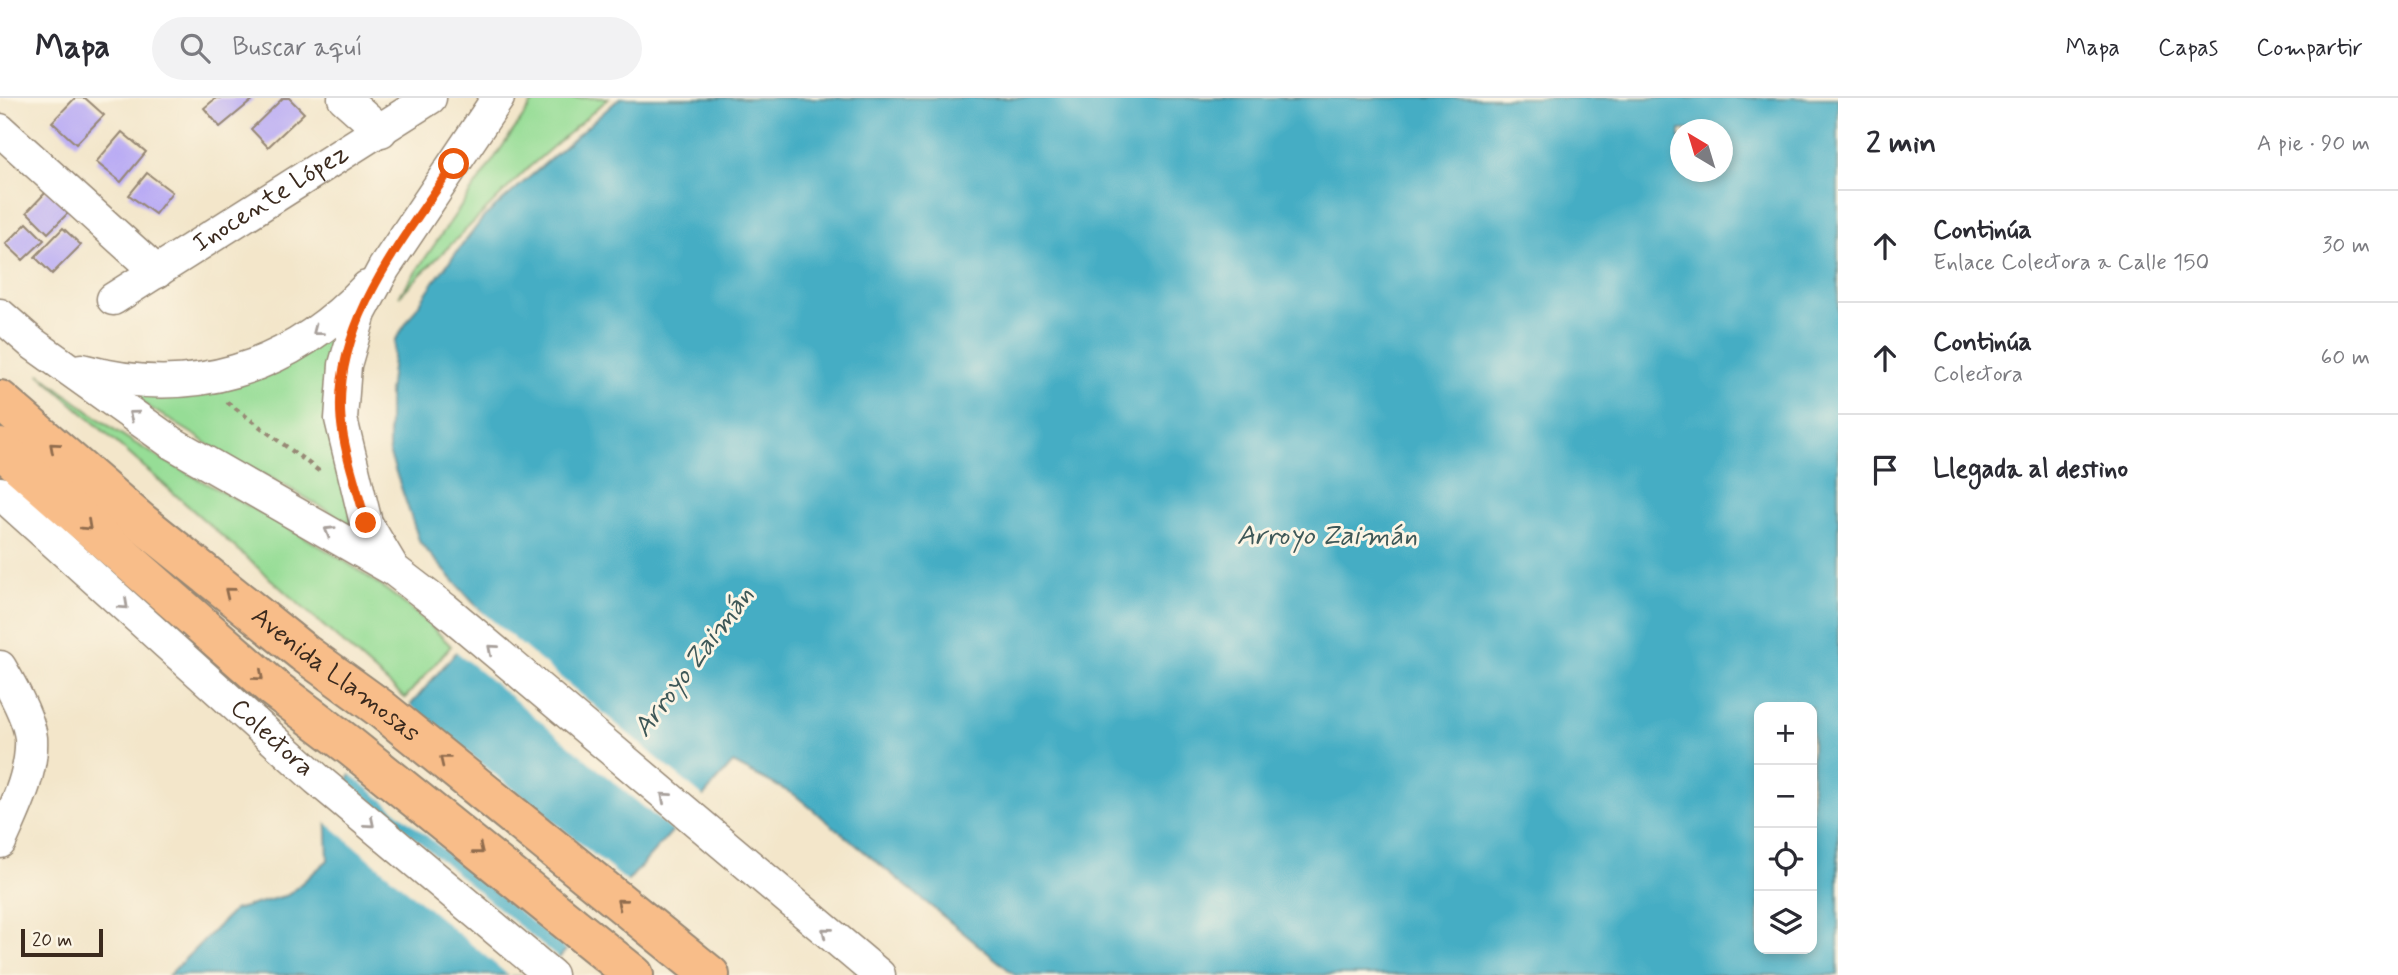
<!DOCTYPE html>
<html lang="es">
<meta charset="utf-8">
<style>
:root{--surface:#fff;--page:#f2f2f3;--text:#2b2b33;--muted:#7c7c81;--line:#e1e1e2}
body{margin:0;font-family:Mynerve,sans-serif;background:var(--page);color:var(--text)}
.controls{position:absolute;right:21px;bottom:21px;display:grid;overflow:hidden;border-radius:14px;box-shadow:0 4px 10px #0003}
.controls button{width:63px;height:63px;display:grid;place-items:center;padding:0;border:0;border-bottom:2px solid var(--line);background:var(--surface);color:var(--text);font:35px sans-serif}
.compass{position:absolute;left:1670px;top:21px;width:63px;height:63px;border-radius:50%;background:var(--surface);box-shadow:0 4px 10px #0003;rotate:322deg}
.scale{position:absolute;left:21px;bottom:18px;width:82px;box-sizing:border-box;padding-left:7px;border:4px solid #3b2a1e;border-top:0;font-size:19px;line-height:24px;white-space:nowrap;color:#3b2a1e;-webkit-text-stroke:5px #fcf5e5;paint-order:stroke}
.stop{position:absolute;width:21px;height:21px;margin:-16px;border:5px solid #ea580c;border-radius:50%;background:#fff}
.stop.end{background:#ea580c;border-color:#fff;box-shadow:0 2px 7px #0008}
.list{margin:0;padding:0;list-style:none}
h2{display:flex;justify-content:space-between;align-items:center;height:91px;margin:0;padding:0 28px;font-size:30px}
h2 small{font-size:23px;font-weight:400;color:var(--muted)}
.list li{display:grid;grid-template-columns:46px 1fr auto;gap:21px;align-items:center;box-sizing:border-box;height:112px;padding:0 28px;border-top:2px solid var(--line)}
.list b{display:block;font-size:26px;white-space:nowrap}
.list p{margin:0;font-size:23px;white-space:nowrap;color:var(--muted)}
.list em{font-size:23px;font-style:normal;color:var(--muted)}
.icon{flex:none;width:38px;height:38px;fill:none;stroke:currentColor;stroke-width:2;stroke-linecap:round;stroke-linejoin:round}
.map{position:relative;flex:none;width:1838px;height:877px;overflow:hidden}
header{display:flex;align-items:center;gap:42px;box-sizing:border-box;height:98px;padding:0 35px;background:var(--surface);border-bottom:2px solid var(--line)}
header strong{font-size:33px}
nav{display:flex;gap:38px;margin-inline-start:auto;font-size:24px}
.search{width:490px;height:63px;background:var(--page);display:flex;align-items:center;gap:18px;box-sizing:border-box;padding:0 24px;border-radius:38px;color:var(--muted);font-size:26px}
main{display:flex}
aside{flex:1;background:var(--surface)}
.map>svg:first-child{display:block}
.green{fill:#96dd96;stroke:#68845a;stroke-width:2}
.water{fill:#45adc4;stroke:#406c71;stroke-width:2;fill-rule:evenodd}
.pier{fill:#f3e6ca}
.building{fill:#b9abf4}
.lines{fill:none;stroke-linecap:round;stroke-linejoin:round}
.street-casing{stroke:#978874;stroke-width:35}
.primary-casing{stroke:#978874;stroke-width:42}
.path{stroke:#978874;stroke-width:4.5;stroke-dasharray:5 5;stroke-linecap:butt}
.street{stroke:#fff;stroke-width:32}
.primary{stroke:#f8bd89;stroke-width:38}
.oneway{stroke:#a79f9a}
.oneway2{stroke:#906c4e}
.route{stroke:#ea580c;stroke-width:9}
.labels{text-anchor:middle;dominant-baseline:central;stroke-width:6;stroke-linejoin:round;paint-order:stroke}
.street-label{font-size:26px;fill:#3b2a1e;stroke:#fcf5e5}
.water-label{font-size:28px;font-style:italic;fill:#3e5858;stroke:#fcf5e5}
</style>
<header>
<strong>Mapa</strong>
<div class="search"><svg class="icon" aria-label="search" viewBox="0 0 24 24"><circle cx="10" cy="10" r="6"/><path d="M15 15l6 6"/></svg>Buscar aquí</div>
<nav><a>Mapa</a><a>Capas</a><a>Compartir</a></nav>
</header>
<main>
<div class="map">
<svg width="1838" height="877" viewBox="0 0 1838 877">
<rect width="100%" height="100%" fill="#fcf5e5"/>
<filter id="ink" filterUnits="userSpaceOnUse"><feTurbulence type="fractalNoise" baseFrequency=".0143" numOctaves="2"/><feDisplacementMap in="SourceGraphic" scale="14" xChannelSelector="R" yChannelSelector="G"/><feConvolveMatrix kernelMatrix="1 2 1 2 8 2 1 2 1" color-interpolation-filters="sRGB"/></filter>
<filter id="wash" filterUnits="userSpaceOnUse"><feTurbulence type="fractalNoise" baseFrequency=".00686" numOctaves="4" result="noise"/><feDisplacementMap in="SourceGraphic" scale="28" xChannelSelector="R" yChannelSelector="G"/><feGaussianBlur stdDeviation="1.57" result="paint"/><feColorMatrix in="noise" values="0 0 0 0 0 0 0 0 0 0 0 0 0 0 0 0 0 1.4 0 .05"/><feComposite in="paint" operator="in"/></filter>
<g filter="url(#wash)">
<rect width="100%" height="100%" fill="#f3e6ca"/>
<path class="green" d="M 536,0 L 609,0 L 526,72 L 399,198 Z
M 353,215 L 330,333 L 334,362 L 361,432 L 273,381 L 230,362 L 198,339 L 119,291 L 137,296 Z
M 39,276 C 72,299 104,327 138,347 C 245,411 363,457 451,548 L 405,600 Z"/>
<path class="water" d="M 620,0 L 1838,0 L 1838,877 L 1015,877 L 795,697 L 733,665 L 544,877 L 169,877 L 234,812 L 288,797 L 328,762 L 326,706 L 486,519 L 420,445 L 389,354 L 389,295 L 395,242 L 433,185 L 484,119 ZM 1680,32 L 1722,32 L 1722,74 L 1680,74 ZM 1759,609 L 1812,609 L 1812,851 L 1759,851 Z"/>
<path class="pier" d="M 462,497 L 706,701 L 675,735 L 453,551 L 482,518 Z
M 407,605 L 629,785 L 568,853 L 348,674 Z
M 343,680 L 560,862 L 547,877 L 508,877 L 323,722 L 322,704 Z"/>
<g id="blocks">
<path class="building" d="M 75,0 L 85,0 L 104,17 L 76,46 L 52,24 Z
M 216,0 L 255,0 L 220,29 L 204,10 Z
M 283,0 L 289,0 L 304,15 L 268,49 L 251,31 Z
M 122,34 L 146,54 L 121,84 L 96,64 Z
M 147,75 L 172,94 L 155,116 L 129,97 Z
M 49,91 L 71,112 L 48,135 L 27,114 Z
M 27,125 L 44,142 L 23,162 L 6,146 Z
M 63,130 L 81,147 L 52,176 L 35,159 Z"/>
</g>
</g>
<g filter="url(#ink)">
<use href="#blocks" fill-opacity="0" stroke="#978874" stroke-width="2"/>
<g class="lines">
<g class="street-casing">
<g id="street">
<path d="M 344,0 L 381,33"/>
<path d="M 0,32 L 157,174"/>
<path id="s1" d="M 113,201 L 430,0"/>
<path d="M 0,217 L 32,245 L 172,345 L 394,472 L 446,512 L 879,877"/>
<path d="M 81,272 C 191,302 289,272 367,189"/>
<path id="s2" d="M 0,395 L 317,681 L 551,877"/>
<path d="M 391,467 L 366,425 L 341,321 L 345,267 L 360,215 L 384,170 L 498,0"/>
<path d="M 0,569 C 10,586 29,620 31,640 C 33,676 14,712 0,744"/>
</g>
</g>
<g class="primary-casing">
<g id="primary">
<path id="s3" d="M 0,302 L 142,425 L 304,555 L 380,610 L 710,877"/>
<path d="M 0,350 L 272,589 L 350,648 L 634,877"/>
</g>
</g>
<path class="path" d="M 227,304 L 323,376"/>
<use href="#street" class="street"/>
<use href="#primary" class="primary"/>
</g>
<defs><path id="oneway-chevron" d="M-2-3.5L2.5 0L-2 3.5" fill="none" stroke-width="1.6" stroke-linecap="round" stroke-linejoin="round" transform="scale(1.75)"/></defs>
<g class="oneway">
<use href="#oneway-chevron" transform="translate(317 233) rotate(142)"/>
<use href="#oneway-chevron" transform="translate(133 317) rotate(-144)"/>
<use href="#oneway-chevron" transform="translate(329 433) rotate(-149)"/>
<use href="#oneway-chevron" transform="translate(124 507) rotate(42)"/>
<use href="#oneway-chevron" transform="translate(492 551) rotate(-139)"/>
<use href="#oneway-chevron" transform="translate(665 699) rotate(-139)"/>
<use href="#oneway-chevron" transform="translate(370 725) rotate(40)"/>
<use href="#oneway-chevron" transform="translate(826 834) rotate(-141)"/>
</g>
<g class="oneway2">
<use href="#oneway-chevron" transform="translate(54 349) rotate(-139)"/>
<use href="#oneway-chevron" transform="translate(87 428) rotate(42)"/>
<use href="#oneway-chevron" transform="translate(229 494) rotate(-141)"/>
<use href="#oneway-chevron" transform="translate(259 578) rotate(41)"/>
<use href="#oneway-chevron" transform="translate(444 662) rotate(-141)"/>
<use href="#oneway-chevron" transform="translate(479 752) rotate(39)"/>
<use href="#oneway-chevron" transform="translate(621 805) rotate(-141)"/>
</g>
</g>
<g class="lines" filter="url(#ink)">
<path class="route" d="M 366,425 C 358,392 344,355 341,321 C 333,224 404,141 454,66"/>
</g>
<g class="labels">
<g class="street-label">
<text stroke="none"><textPath href="#s1" startOffset="187">Inocente López</textPath></text>
<text stroke="none"><textPath href="#s3" startOffset="434">Avenida Llamosas</textPath></text>
<text stroke="none"><textPath href="#s2" startOffset="366">Colectora</textPath></text>
</g>
<g class="water-label">
<text x="1327" y="438">Arroyo Zaimán</text>
<text transform="translate(694 564) rotate(-53)">Arroyo Zaimán</text>
</g>
</g>
</svg>
<div class="controls">
<button>+</button>
<button>−</button>
<button><svg class="icon" aria-label="locate" viewBox="0 0 24 24"><circle cx="12" cy="12" r="6"/><path d="M12 2v4M12 18v4M2 12h4M18 12h4"/></svg></button>
<button><svg class="icon" aria-label="layers" viewBox="0 0 24 24"><path d="M12 4l9 5-9 5-9-5zM3 14l9 5 9-5"/></svg></button>
</div>
<svg class="compass" viewBox="-18 -18 36 36"><path d="M0-13l5 13h-10z" fill="#e53935"/><path d="M0 13l5-13h-10z" fill="#7c7c81"/></svg>
<div class="scale">20 m</div>
<div class="stop" style="left:454px;top:66px"></div>
<div class="stop end" style="left:366px;top:425px"></div>
</div>
<aside>
<h2>2 min<small>A pie · 90 m</small></h2>
<ul class="list">
<li><svg class="icon" aria-label="ahead" viewBox="0 0 24 24"><path d="M12 20V5M6 11l6-6 6 6"/></svg><div><b>Continúa</b><p>Enlace Colectora a Calle 150</p></div><em>30 m</em></li>
<li><svg class="icon" aria-label="ahead" viewBox="0 0 24 24"><path d="M12 20V5M6 11l6-6 6 6"/></svg><div><b>Continúa</b><p>Colectora</p></div><em>60 m</em></li>
<li><svg class="icon" aria-label="arrive" viewBox="0 0 24 24"><path d="M6 21V4h12l-3 4 3 4H6"/></svg><div><b>Llegada al destino</b></div></li>
</ul>
</aside>
</main>
